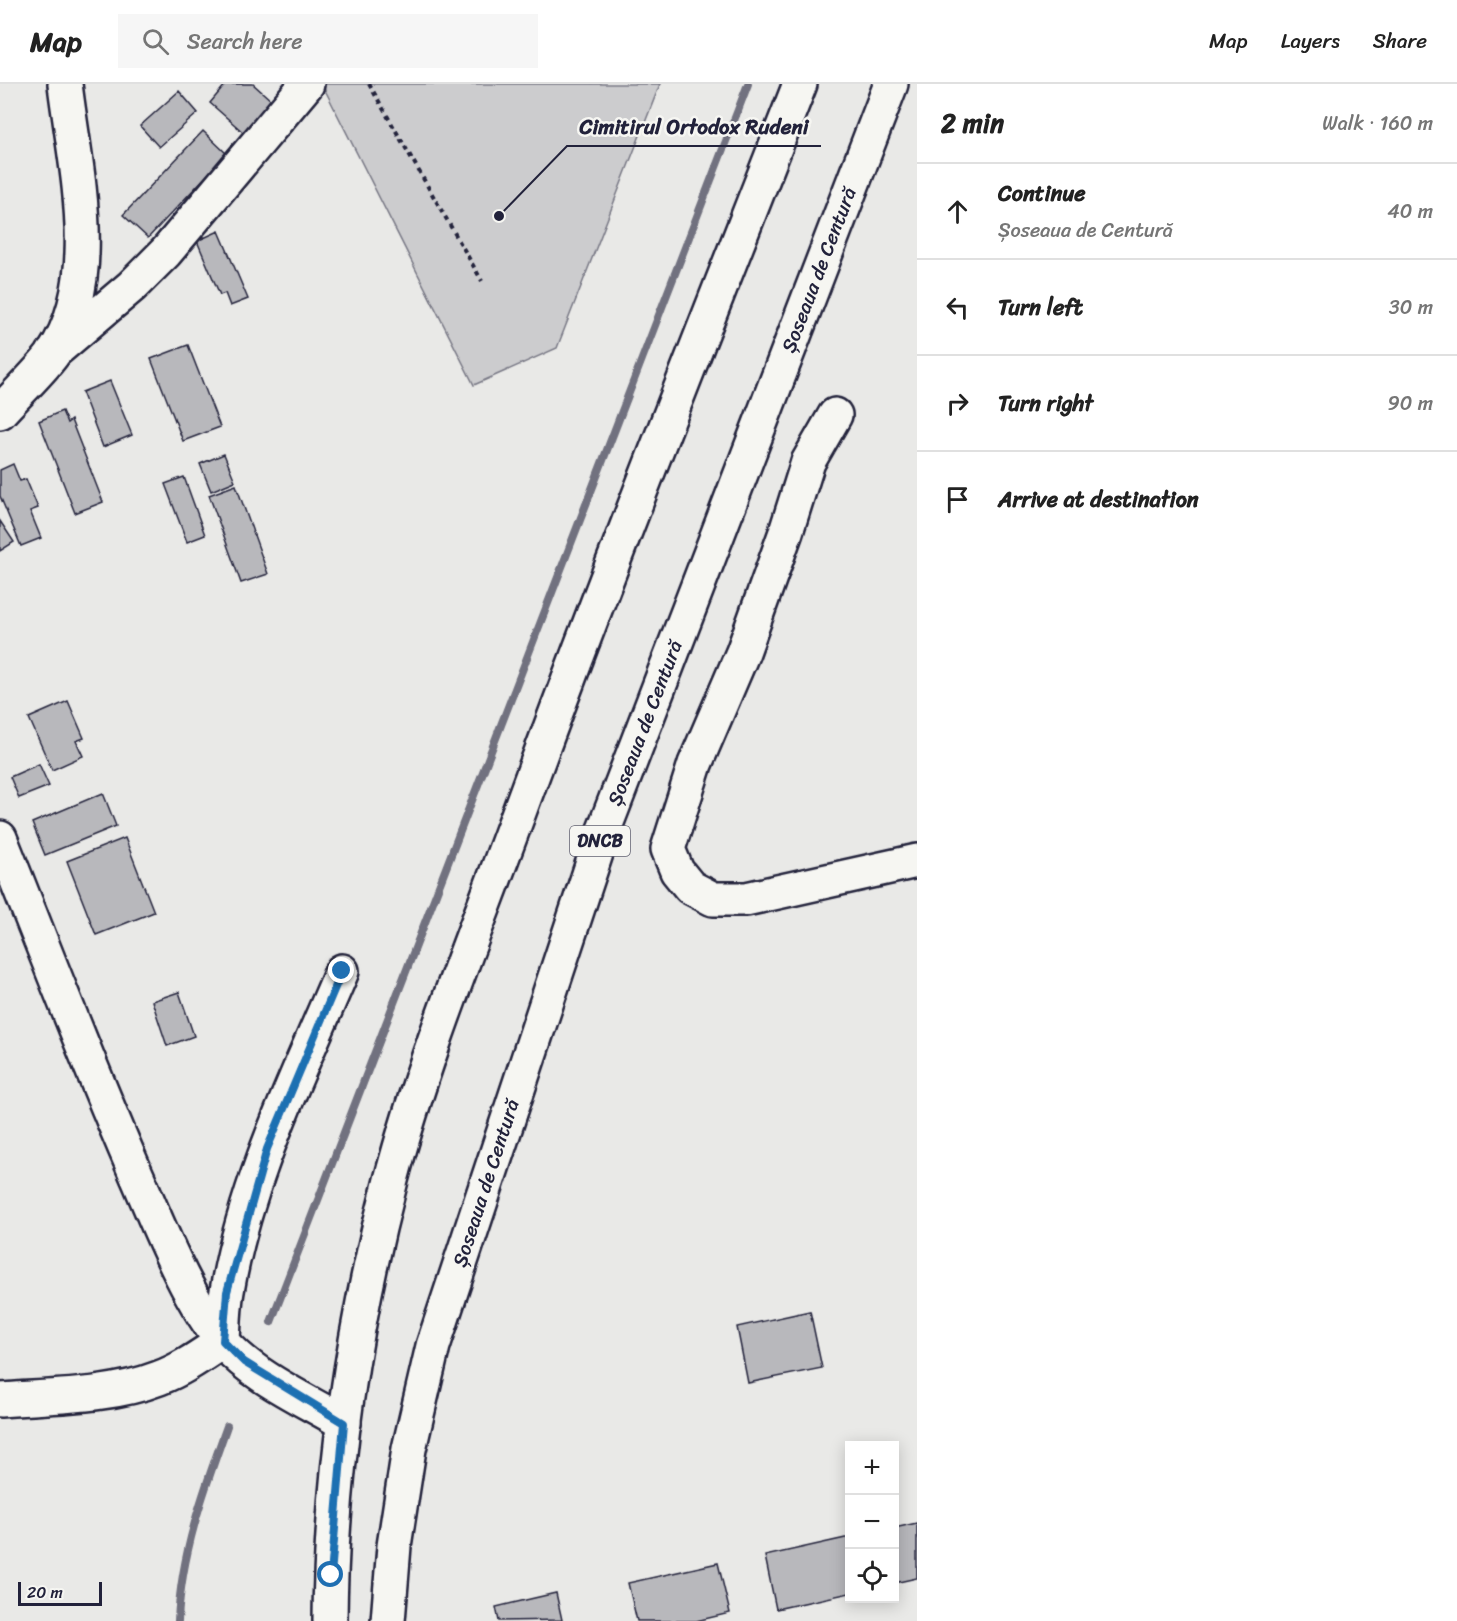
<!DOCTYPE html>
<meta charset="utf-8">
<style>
:root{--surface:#fff;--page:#f6f6f6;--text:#222;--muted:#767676;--line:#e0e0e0}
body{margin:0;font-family:Sriracha,sans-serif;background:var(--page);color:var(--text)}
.controls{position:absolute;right:18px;bottom:18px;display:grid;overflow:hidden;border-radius:0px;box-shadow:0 3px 15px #0003}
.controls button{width:54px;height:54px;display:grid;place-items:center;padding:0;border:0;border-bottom:2px solid var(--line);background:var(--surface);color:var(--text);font:30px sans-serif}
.scale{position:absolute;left:18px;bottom:15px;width:84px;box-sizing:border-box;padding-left:6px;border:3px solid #22223b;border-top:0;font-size:16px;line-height:21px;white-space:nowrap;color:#22223b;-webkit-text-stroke:4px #f6f6f2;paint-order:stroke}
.stop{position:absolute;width:18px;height:18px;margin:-14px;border:4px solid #1f6fb2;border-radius:50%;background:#fff}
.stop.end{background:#1f6fb2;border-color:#fff;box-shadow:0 2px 6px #0008}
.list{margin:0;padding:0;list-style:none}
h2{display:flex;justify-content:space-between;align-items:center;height:78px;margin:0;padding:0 24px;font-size:26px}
h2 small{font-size:20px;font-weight:400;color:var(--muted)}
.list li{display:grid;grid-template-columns:39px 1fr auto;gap:18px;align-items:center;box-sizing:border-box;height:96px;padding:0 24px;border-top:2px solid var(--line)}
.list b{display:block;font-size:22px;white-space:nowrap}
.list p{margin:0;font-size:20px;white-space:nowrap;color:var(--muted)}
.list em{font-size:20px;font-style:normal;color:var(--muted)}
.icon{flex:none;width:33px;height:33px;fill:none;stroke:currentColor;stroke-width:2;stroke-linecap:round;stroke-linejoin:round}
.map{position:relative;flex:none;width:917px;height:1537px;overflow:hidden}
header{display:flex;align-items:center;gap:36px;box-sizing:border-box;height:84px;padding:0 30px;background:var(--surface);border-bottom:2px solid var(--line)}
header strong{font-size:28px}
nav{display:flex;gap:33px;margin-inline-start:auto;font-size:21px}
.search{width:420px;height:54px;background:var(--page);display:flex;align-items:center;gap:15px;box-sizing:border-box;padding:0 21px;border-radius:0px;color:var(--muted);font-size:22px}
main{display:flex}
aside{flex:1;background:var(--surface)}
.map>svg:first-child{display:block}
.green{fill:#ccccce;stroke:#777784;stroke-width:1.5}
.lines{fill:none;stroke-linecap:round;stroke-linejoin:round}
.stream{stroke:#71717f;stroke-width:8}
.building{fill:#b8b8bc;stroke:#22223b;stroke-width:1.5}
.minor-casing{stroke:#22223b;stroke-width:38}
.major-casing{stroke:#22223b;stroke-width:38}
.path{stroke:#22223b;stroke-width:4;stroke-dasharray:4.5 4.5;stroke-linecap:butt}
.minor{stroke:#f6f6f2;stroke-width:33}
.major{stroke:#f6f6f2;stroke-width:33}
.route{stroke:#1f6fb2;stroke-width:8}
.labels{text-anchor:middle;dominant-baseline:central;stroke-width:5;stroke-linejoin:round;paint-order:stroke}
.shield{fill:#f6f6f2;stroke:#626272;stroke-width:1.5}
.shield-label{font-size:18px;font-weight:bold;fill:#22223b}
.street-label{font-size:20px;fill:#22223b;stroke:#f6f6f2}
.leader{fill:none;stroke:#22223b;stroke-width:2}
.callout-dot{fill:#22223b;stroke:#f6f6f2;stroke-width:2}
.callout-label{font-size:21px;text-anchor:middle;font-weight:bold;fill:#22223b;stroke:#f6f6f2;stroke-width:5;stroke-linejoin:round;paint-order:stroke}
</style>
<header>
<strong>Map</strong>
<div class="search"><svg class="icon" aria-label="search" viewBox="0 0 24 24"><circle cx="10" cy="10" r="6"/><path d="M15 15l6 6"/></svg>Search here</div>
<nav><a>Map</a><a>Layers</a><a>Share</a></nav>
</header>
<main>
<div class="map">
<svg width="917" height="1537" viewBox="0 0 917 1537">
<rect width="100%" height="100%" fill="#e9e9e7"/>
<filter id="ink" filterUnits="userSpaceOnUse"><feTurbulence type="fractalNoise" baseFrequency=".0167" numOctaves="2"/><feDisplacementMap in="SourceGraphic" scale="12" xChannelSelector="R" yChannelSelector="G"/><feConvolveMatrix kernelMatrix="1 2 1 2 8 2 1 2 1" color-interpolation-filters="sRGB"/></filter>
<g filter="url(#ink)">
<path class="green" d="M 322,0 L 660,0 L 557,264 L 474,301 Z"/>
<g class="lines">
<path class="stream" d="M 271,1238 L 748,0
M 178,1537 C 181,1469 204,1406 227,1342"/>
</g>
<path class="building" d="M 226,0 L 253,0 L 272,17 L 244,49 L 210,19 Z
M 179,7 L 198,29 L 159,63 L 140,42 Z
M 203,47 L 227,70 L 148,154 L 123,131 Z
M 219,147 L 248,215 L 230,222 L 225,209 L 220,211 L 197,157 Z
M 188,261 L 220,343 L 183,357 L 151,275 Z
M 110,297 L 132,351 L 103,363 L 82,308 Z
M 62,327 L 67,339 L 71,336 L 103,418 L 75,429 L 39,337 Z
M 224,370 L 235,397 L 211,407 L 200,380 Z
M 13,380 L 20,397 L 26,395 L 38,424 L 30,427 L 41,454 L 21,462 L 0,412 L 0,386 Z
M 184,393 L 205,451 L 187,458 L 165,400 Z
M 236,401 L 268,490 L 241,499 L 209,411 Z
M 0,437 L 14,458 L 0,467 Z
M 68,617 L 84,654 L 76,657 L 83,672 L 52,686 L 29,634 Z
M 39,680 L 49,702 L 19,714 L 10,693 Z
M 103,709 L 116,742 L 45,771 L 32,739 Z
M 125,754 L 154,828 L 96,851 L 67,777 Z
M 179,908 L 194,952 L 167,962 L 152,917 Z
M 810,1227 L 822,1284 L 748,1299 L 737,1243 Z
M 917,1439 L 917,1494 L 894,1499 L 894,1444 Z
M 850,1453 L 850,1509 L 776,1525 L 765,1472 Z
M 718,1479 L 730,1529 L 696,1537 L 637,1537 L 628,1499 Z
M 556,1509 L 562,1536 L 499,1537 L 496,1523 Z"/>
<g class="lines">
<g class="minor-casing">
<path id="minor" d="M 53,269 L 132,202 L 166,168 L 307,0
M 0,328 C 17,309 38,290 53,270 C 104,195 75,84 65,0
M 835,331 L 808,378 L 786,448 L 743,568 L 695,680 L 668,765 L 677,787 L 690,803 L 713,815 L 746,815 L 917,777
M 0,754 C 46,869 90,985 140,1099 C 161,1148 189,1218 224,1259 C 255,1294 304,1315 344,1339
M 0,1316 C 52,1312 110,1313 159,1294 C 183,1285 202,1271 223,1257 C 224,1241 224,1223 227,1207 C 246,1095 298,991 342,887"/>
</g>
<g class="major-casing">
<path id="major" d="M 330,1537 C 331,1389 354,1238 391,1096 C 425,968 477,844 522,720 C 611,478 706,240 800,0
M 388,1537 L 394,1462 L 409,1365 L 433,1262 L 602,751 L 891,0"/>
</g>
<path class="path" d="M 369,0 L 482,197"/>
<use href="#minor" class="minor"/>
<use href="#major" class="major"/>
</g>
</g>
<g class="lines" filter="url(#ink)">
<path class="route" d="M 331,1491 L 344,1339 L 244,1278 L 223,1257 L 227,1208 L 267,1065 L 342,887"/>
</g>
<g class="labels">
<rect class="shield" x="570" y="742" width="60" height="30" rx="4.5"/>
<g class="shield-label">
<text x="600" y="757">DNCB</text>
</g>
<g class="street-label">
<text transform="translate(819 186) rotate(-69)">Șoseaua de Centură</text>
<text transform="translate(645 639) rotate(-69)">Șoseaua de Centură</text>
<text transform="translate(486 1099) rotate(-72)">Șoseaua de Centură</text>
</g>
</g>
<path class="leader" d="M499 132L567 62H821"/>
<circle class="callout-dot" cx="499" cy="132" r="6"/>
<g class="callout-label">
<text x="694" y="50">Cimitirul Ortodox Rudeni</text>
</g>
</svg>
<div class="controls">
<button>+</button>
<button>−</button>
<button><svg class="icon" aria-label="locate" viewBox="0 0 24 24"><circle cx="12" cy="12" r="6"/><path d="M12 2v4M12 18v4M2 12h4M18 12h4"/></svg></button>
</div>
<div class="scale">20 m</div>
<div class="stop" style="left:331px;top:1491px"></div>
<div class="stop end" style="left:342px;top:887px"></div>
</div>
<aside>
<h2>2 min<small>Walk · 160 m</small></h2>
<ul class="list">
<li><svg class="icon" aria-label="ahead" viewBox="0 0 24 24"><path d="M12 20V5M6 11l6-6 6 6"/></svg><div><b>Continue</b><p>Șoseaua de Centură</p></div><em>40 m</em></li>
<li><svg class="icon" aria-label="left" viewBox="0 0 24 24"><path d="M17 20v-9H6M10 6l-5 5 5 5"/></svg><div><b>Turn left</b></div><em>30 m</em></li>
<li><svg class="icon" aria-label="right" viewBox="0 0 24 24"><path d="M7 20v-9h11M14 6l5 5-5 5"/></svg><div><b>Turn right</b></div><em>90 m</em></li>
<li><svg class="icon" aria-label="arrive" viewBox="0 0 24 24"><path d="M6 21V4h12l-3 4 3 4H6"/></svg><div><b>Arrive at destination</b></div></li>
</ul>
</aside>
</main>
